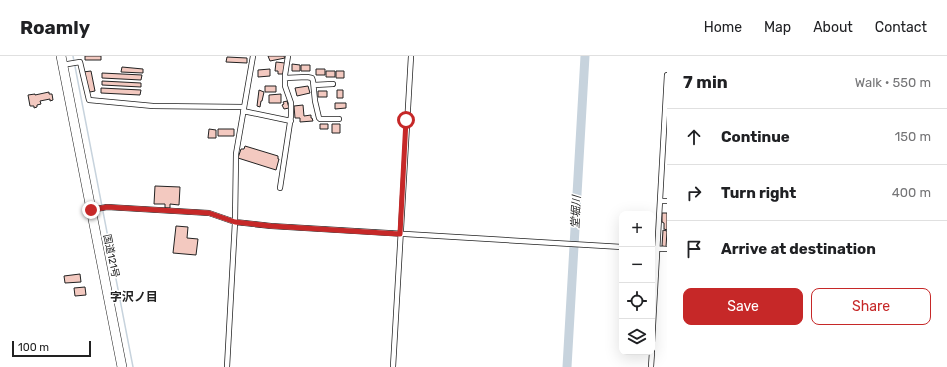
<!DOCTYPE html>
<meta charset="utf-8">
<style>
:root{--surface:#fff;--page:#f6f6f6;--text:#202124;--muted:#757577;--line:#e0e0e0;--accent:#c62828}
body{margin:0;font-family:Rubik,"Noto Sans JP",sans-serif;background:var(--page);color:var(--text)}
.controls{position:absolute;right:12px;bottom:12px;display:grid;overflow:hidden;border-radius:8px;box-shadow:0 4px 16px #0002}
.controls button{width:36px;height:36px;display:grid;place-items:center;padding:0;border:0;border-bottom:1px solid var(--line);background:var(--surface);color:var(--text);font:20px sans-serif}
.scale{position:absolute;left:12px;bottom:10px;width:79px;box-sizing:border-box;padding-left:4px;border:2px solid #222;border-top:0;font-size:11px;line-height:14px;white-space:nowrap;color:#222;-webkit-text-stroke:3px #fff;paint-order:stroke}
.stop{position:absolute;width:12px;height:12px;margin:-9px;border:3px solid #c62828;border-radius:50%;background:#fff}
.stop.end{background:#c62828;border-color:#fff;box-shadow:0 1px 4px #0008}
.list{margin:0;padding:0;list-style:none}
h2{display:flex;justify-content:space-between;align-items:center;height:52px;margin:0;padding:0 16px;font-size:17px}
h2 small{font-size:13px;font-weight:400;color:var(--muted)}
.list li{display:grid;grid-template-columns:26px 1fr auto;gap:12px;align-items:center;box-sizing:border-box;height:56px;padding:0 16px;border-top:1px solid var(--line)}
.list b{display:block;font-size:15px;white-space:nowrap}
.list em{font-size:13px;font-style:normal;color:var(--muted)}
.actions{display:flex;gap:8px;padding:12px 16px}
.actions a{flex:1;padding:9px 0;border:1px solid var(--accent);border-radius:8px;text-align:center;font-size:14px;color:var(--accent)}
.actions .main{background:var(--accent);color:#fff}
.icon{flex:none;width:22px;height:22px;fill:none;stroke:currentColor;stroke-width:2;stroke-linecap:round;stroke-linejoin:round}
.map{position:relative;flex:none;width:667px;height:311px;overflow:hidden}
header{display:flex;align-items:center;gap:24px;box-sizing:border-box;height:56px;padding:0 20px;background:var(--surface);border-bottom:1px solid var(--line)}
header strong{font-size:19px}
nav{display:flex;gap:22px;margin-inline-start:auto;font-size:14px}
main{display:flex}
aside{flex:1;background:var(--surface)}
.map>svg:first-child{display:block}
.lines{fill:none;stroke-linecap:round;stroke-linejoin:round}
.stream{stroke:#c7d3dd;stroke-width:1.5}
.river{stroke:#c7d3dd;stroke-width:9}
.building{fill:#f3c9c0;stroke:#222}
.street-casing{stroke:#222;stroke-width:6}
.highway-casing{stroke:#222;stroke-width:10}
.street{stroke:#fff;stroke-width:4.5}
.highway{stroke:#fff;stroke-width:9}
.route{stroke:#c62828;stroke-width:5}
.labels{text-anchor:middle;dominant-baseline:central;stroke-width:3;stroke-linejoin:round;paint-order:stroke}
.street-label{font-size:10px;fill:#222;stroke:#fff}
.water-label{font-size:11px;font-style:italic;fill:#222;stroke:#fff}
.quarter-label{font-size:12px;font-weight:bold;fill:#222;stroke:#fff}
</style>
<header>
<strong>Roamly</strong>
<nav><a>Home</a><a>Map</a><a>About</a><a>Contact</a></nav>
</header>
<main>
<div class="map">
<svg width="667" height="311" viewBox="0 0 667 311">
<rect width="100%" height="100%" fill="#fff"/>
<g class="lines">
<path class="stream" d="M 73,0 L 133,311"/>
<path class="river" d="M 567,311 L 585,0"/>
</g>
<path class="building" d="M 85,0 L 101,0 L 101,4 L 85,4 Z
M 268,0 L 284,0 L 285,2 L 270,5 Z
M 227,1 L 247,2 L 247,7 L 226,6 Z
M 276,6 L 285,7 L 284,18 L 278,18 L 278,15 L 275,15 Z
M 292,8 L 300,9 L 300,15 L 292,15 Z
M 301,9 L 310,9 L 310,15 L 301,15 Z
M 122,11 L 143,13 L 143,17 L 121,16 Z
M 270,13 L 270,20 L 258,21 L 258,14 Z
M 316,13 L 325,13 L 325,19 L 316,19 Z
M 91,15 L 95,35 L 90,36 L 89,34 L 87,34 L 83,16 Z
M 326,15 L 335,15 L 335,21 L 326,21 Z
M 336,15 L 344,15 L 344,22 L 336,22 Z
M 102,17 L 142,19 L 141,24 L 102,22 Z
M 102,25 L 141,27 L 141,31 L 102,29 Z
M 265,30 L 276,30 L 276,36 L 265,36 Z
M 308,30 L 310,37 L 297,40 L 295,32 Z
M 101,32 L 141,34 L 140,39 L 101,37 Z
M 259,34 L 264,36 L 262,45 L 261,45 L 260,51 L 257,50 Z
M 337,34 L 343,34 L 343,42 L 337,42 Z
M 318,35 L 327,35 L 327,41 L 318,41 Z
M 49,36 L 49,38 L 52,38 L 53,44 L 50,45 L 50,43 L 40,45 L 41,48 L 37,49 L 37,51 L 34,52 L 34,50 L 30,50 L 28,39 L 35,38 L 35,39 Z
M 281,38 L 281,47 L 269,47 L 269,39 Z
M 287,45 L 289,52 L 284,53 L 282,49 L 284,48 L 283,46 Z
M 335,47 L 346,47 L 346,52 L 335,53 Z
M 303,49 L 304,60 L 311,59 L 311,62 L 312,62 L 313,65 L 300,66 L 300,62 L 295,62 L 294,50 Z
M 320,68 L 328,68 L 328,73 L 320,73 Z
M 332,68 L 340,68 L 340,77 L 332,77 Z
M 209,73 L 216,74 L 216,82 L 208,82 Z
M 218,73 L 234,73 L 234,80 L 218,80 Z
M 245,90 L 278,100 L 278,103 L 279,103 L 276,114 L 238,102 L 241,93 L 244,93 Z
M 155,130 L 180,131 L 179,149 L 170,148 L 170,152 L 165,152 L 165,148 L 154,148 Z
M 662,157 L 667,157 L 667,174 L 664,173 L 664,167 L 662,166 Z
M 176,170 L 188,171 L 187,182 L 198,183 L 196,199 L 173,197 Z
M 663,174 L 667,175 L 666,191 L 662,190 Z
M 80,218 L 81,226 L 65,227 L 64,220 Z
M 85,231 L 86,239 L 75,240 L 74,232 Z"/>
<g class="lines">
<g class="street-casing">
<path id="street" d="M 62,9 L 80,6 L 89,44 L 153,50 L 244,51
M 285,22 L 307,21 L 312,22 L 313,25 L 315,45 L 319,62 L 320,63 L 339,63
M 314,29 L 333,28
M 243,55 L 291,65
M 280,132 L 291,60 L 291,47 L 285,30 L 285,19 L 288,0
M 660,145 L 667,145
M 91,154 L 107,151 L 209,157 L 235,166 L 271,170 L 622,191
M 652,192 L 667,193
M 652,287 L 667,19
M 227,311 L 235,166 L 236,98 L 253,0
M 393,311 L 411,0
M 651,311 L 652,296"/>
</g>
<g class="highway-casing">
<path id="highway" d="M 61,0 L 122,311"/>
</g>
<use href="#street" class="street"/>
<use href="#highway" class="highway"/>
</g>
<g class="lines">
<path class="route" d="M 91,154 L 107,151 L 209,157 L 235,166 L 271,170 L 400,178 L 406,64"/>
</g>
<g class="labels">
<g class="street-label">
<text transform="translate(111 200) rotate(78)">国道121号</text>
</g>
<g class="water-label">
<text transform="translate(576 156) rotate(-87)">堂堀川</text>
</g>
<g class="quarter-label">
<text x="134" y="241">字沢ノ目</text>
</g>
</g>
</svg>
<div class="controls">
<button>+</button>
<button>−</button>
<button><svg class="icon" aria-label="locate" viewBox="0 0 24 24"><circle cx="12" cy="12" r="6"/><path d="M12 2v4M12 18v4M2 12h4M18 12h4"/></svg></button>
<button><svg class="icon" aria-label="layers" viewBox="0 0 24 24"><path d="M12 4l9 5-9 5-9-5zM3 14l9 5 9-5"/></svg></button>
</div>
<div class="scale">100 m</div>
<div class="stop" style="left:406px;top:64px"></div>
<div class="stop end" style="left:91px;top:154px"></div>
</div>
<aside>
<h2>7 min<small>Walk · 550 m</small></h2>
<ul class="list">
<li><svg class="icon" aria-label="ahead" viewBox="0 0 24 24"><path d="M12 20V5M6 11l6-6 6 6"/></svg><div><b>Continue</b></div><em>150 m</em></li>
<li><svg class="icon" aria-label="right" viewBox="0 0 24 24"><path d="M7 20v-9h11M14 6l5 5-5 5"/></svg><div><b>Turn right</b></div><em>400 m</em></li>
<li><svg class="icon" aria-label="arrive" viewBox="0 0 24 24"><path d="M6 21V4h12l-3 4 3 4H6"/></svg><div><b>Arrive at destination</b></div></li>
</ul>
<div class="actions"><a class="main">Save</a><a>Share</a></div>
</aside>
</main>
